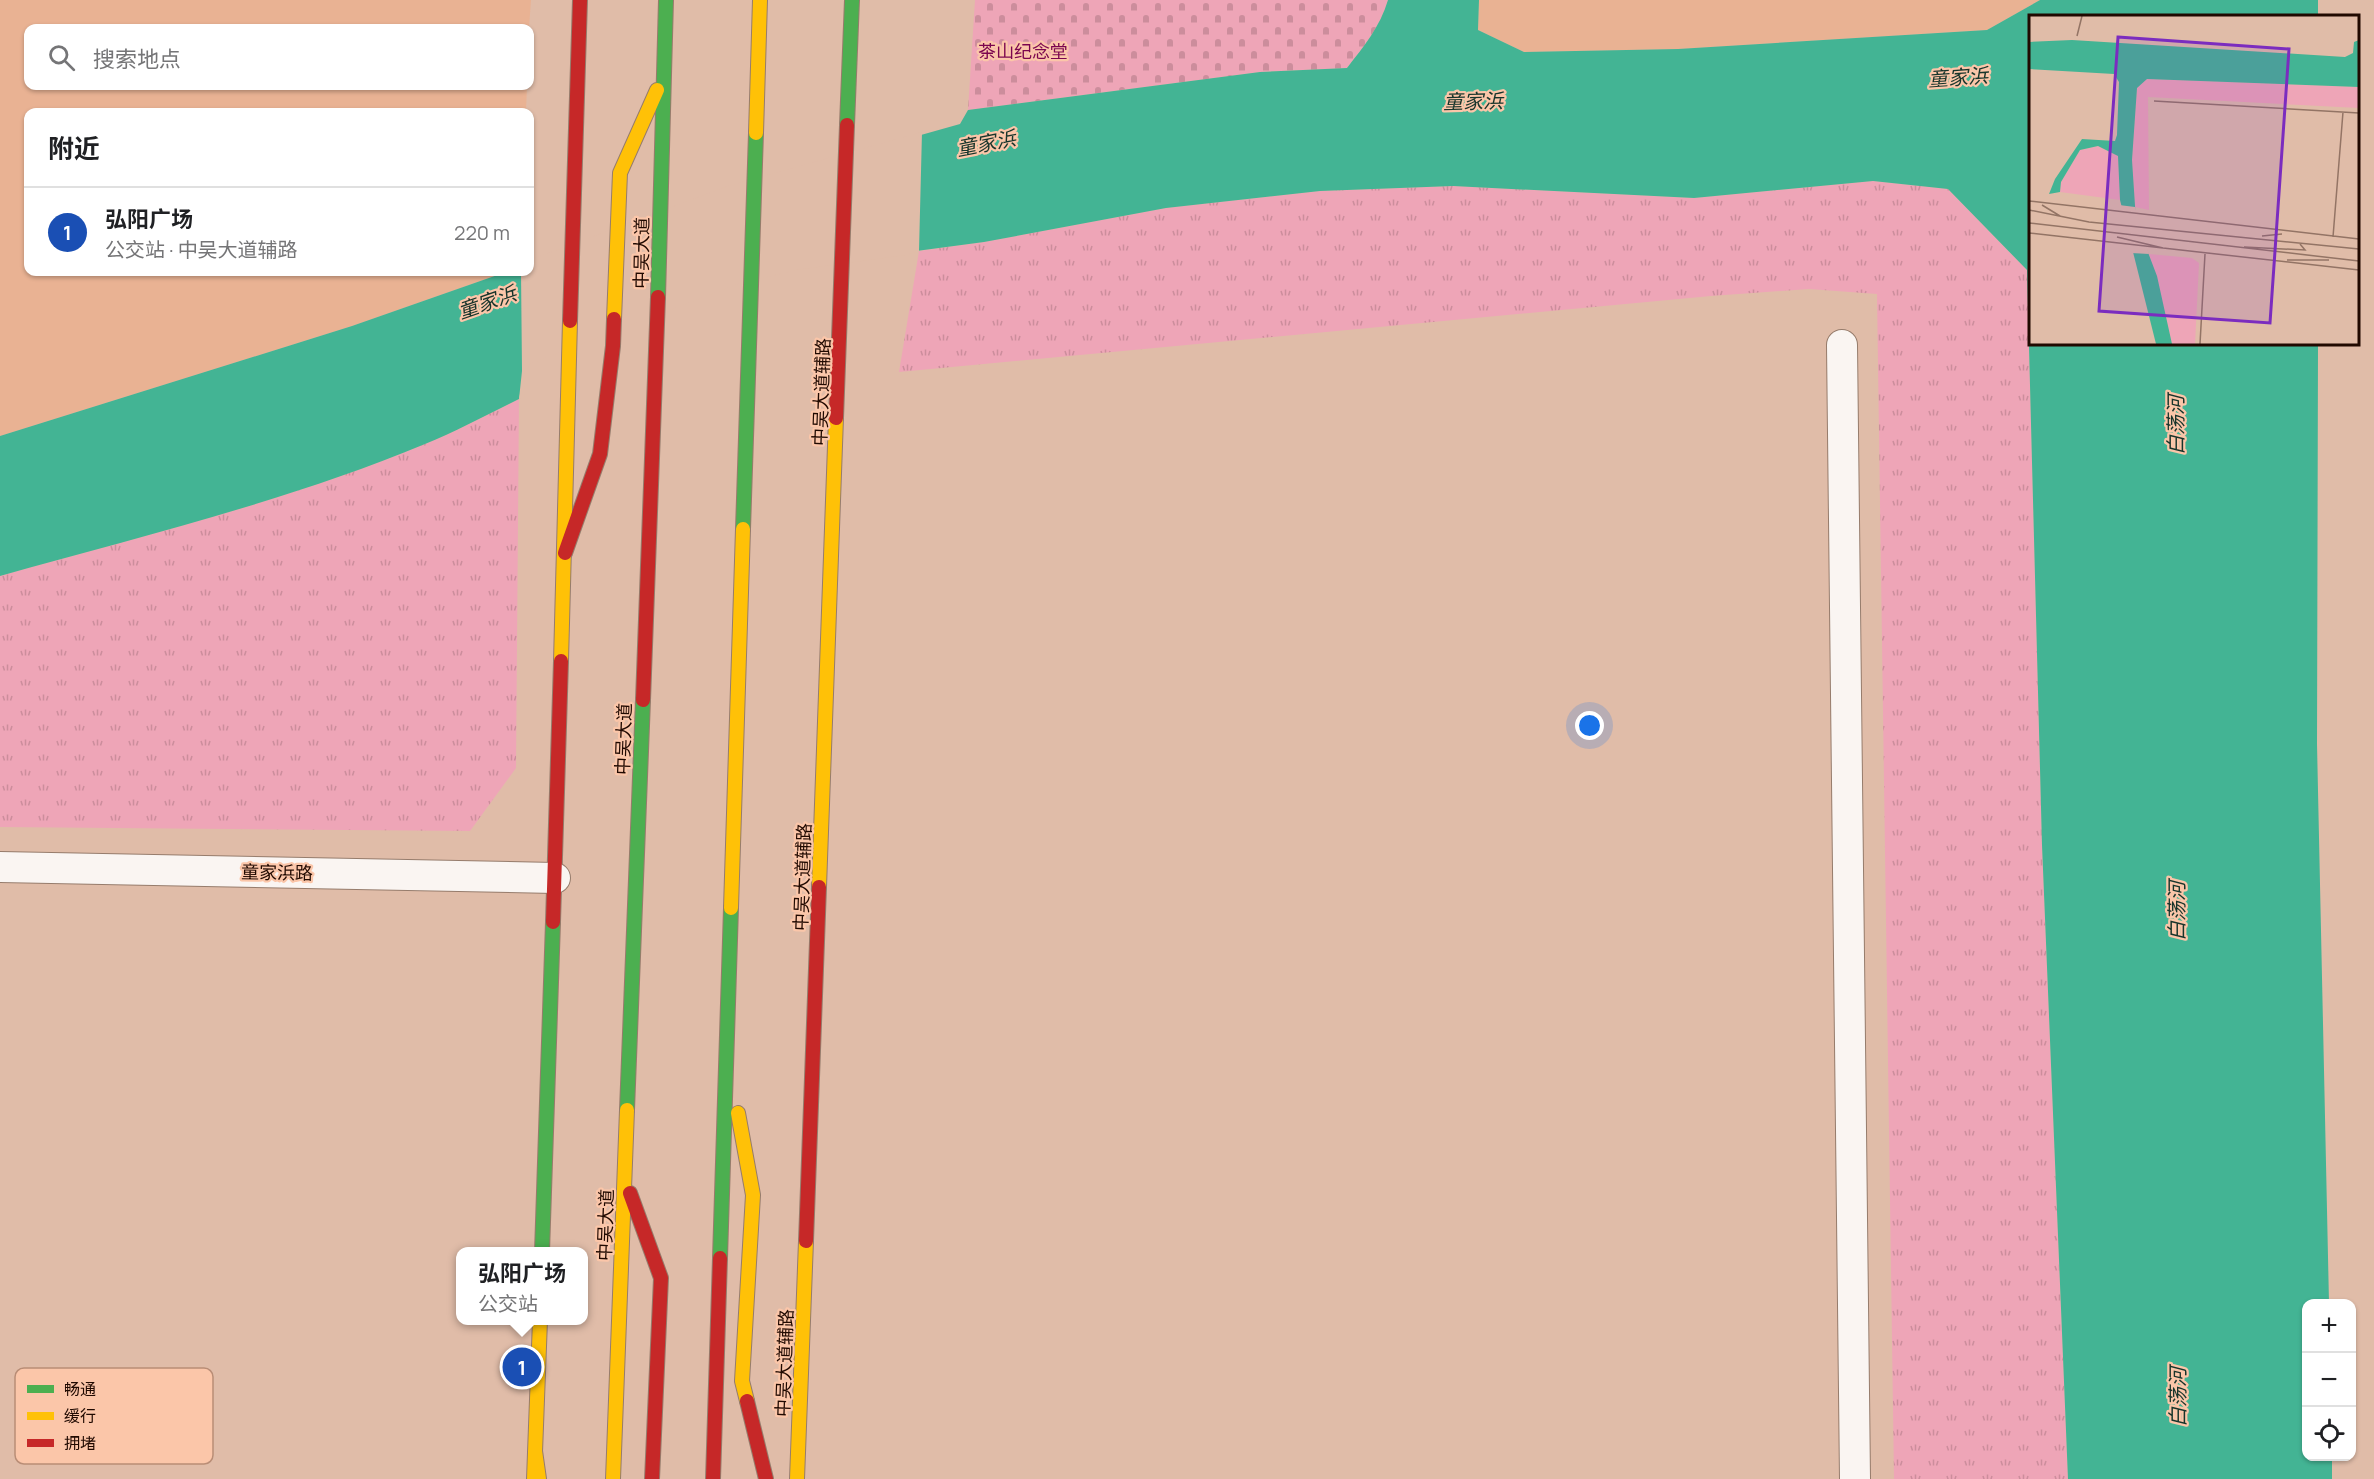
<!DOCTYPE html>
<html lang="zh">
<meta charset="utf-8">
<style>
:root{--surface:#fff;--page:#f6f6f6;--text:#202124;--muted:#757577;--line:#e0e0e0;--accent:#63483b}
body{margin:0;font-family:Manrope,"Noto Sans SC",sans-serif;background:var(--page);color:var(--text)}
.controls{position:absolute;right:18px;bottom:18px;display:grid;overflow:hidden;border-radius:12px;box-shadow:0 2px 4px #0004}
.controls button{width:54px;height:54px;display:grid;place-items:center;padding:0;border:0;border-bottom:2px solid var(--line);background:var(--surface);color:var(--text);font:30px sans-serif}
.you{position:absolute;left:1590px;top:726px;width:21px;height:21px;margin:-15px;border:4px solid #fff;border-radius:50%;background:#1a73e8;box-shadow:0 0 0 9px #1a73e833}
.badge{display:grid;place-items:center;width:39px;height:39px;border-radius:50%;background:var(--accent);color:#fff;font-size:20px;font-weight:700}
.pin{position:absolute;translate:-50% -50%;border:3px solid #fff;box-shadow:0 2px 6px #0006}
.popup{position:absolute;left:456px;top:1247px;width:132px;height:78px;box-sizing:border-box;display:grid;place-content:center;border-radius:12px;background:var(--surface);filter:drop-shadow(0 2px 4px #0005);font-size:20px;white-space:nowrap;color:var(--muted)}
.popup b{font-size:22px;color:var(--text)}
.popup::after{content:'';position:absolute;left:50%;top:100%;margin-left:-12px;border:12px solid transparent;border-top-color:var(--surface)}
.list{margin:0;padding:0;list-style:none}
h2{display:flex;justify-content:space-between;align-items:center;height:78px;margin:0;padding:0 24px;font-size:26px}
h2 small{font-size:20px;font-weight:400;color:var(--muted)}
.list li{display:grid;grid-template-columns:39px 1fr auto;gap:18px;align-items:center;box-sizing:border-box;height:90px;padding:0 24px;border-top:2px solid var(--line)}
.list b{display:block;font-size:22px;white-space:nowrap}
.list p{margin:0;font-size:20px;white-space:nowrap;color:var(--muted)}
.list em{font-size:20px;font-style:normal;color:var(--muted)}
.icon{flex:none;width:33px;height:33px;fill:none;stroke:currentColor;stroke-width:2;stroke-linecap:round;stroke-linejoin:round}
.map{position:relative;flex:none;width:2374px;height:1479px;overflow:hidden}
.search{position:absolute;background:var(--surface);box-shadow:0 2px 4px #0004;left:24px;top:24px;width:510px;height:66px;display:flex;align-items:center;gap:15px;box-sizing:border-box;padding:0 21px;border-radius:12px;color:var(--muted);font-size:22px}
.panel{position:absolute;background:var(--surface);box-shadow:0 2px 4px #0004;left:24px;top:108px;width:510px;height:168px;border-radius:12px}
.map>svg:first-child{display:block}
.built{fill:#e9b293}
.cemetery{fill:url(#cemetery-stones)}
.park{fill:url(#park-tufts)}
.water{fill:#43b494}
.pier{fill:#e0bca8}
.lines{fill:none;stroke-linecap:round;stroke-linejoin:round}
.street-casing{stroke:#967c6c;stroke-width:32}
.fast-casing{stroke:#967c6c;stroke-width:16}
.slow-casing{stroke:#967c6c;stroke-width:16}
.jam-casing{stroke:#967c6c;stroke-width:16}
.street{stroke:#faf5f2;stroke-width:30}
.fast{stroke:#4caf50;stroke-width:14}
.slow{stroke:#ffc107;stroke-width:14}
.jam{stroke:#c62828;stroke-width:14}
.labels{text-anchor:middle;dominant-baseline:central;stroke-width:4.5;stroke-linejoin:round;paint-order:stroke}
.park-label{font-size:18px;fill:#7b054f;stroke:#fbc6a9}
.street-label{font-size:18px;fill:#200900;stroke:#fbc6a9}
.water-label{font-size:20px;font-style:italic;fill:#17342b;stroke:#fbc6a9}
.inset-road{fill:none;stroke:#937465;stroke-width:1.5}
.view{fill:#7b2cbf;fill-opacity:0.15;stroke:#7b2cbf;stroke-width:3}
.inset-edge{fill:none;stroke:#200900;stroke-width:3}
.key{fill:#fbc6a9;stroke:#b98d76;stroke-width:1.5}
.key-label{font-size:16px;fill:#200900}
</style>
<div class="map">
<svg width="2374" height="1479" viewBox="0 0 2374 1479">
<defs>
<pattern id="cemetery-stones" width="16" height="16" patternUnits="userSpaceOnUse" patternTransform="scale(1.5)"><rect width="16" height="16" fill="#eea5b7"/><path d="M2 7V4a2 2 0 0 1 4 0v3zM10 15v-3a2 2 0 0 1 4 0v3z" fill="#cc8d9c"/></pattern>
<pattern id="park-tufts" width="24" height="20" patternUnits="userSpaceOnUse" patternTransform="scale(1.5)"><rect width="24" height="20" fill="#eea5b7"/><path d="M3 7l-1-3M5 7V3M7 7l1-3M15 17l-1-3M17 17v-4M19 17l1-3" fill="none" stroke="#cc8d9c"/></pattern>
</defs>
<rect width="100%" height="100%" fill="#e0bca8"/>
<path class="built" d="M 0,0 L 531,0 L 529,28 L 28,28 L 28,86 L 527,86 L 526,112 L 28,112 L 28,272 L 506,272 L 352,326 L 0,436 Z
M 1479,0 L 2040,0 L 1987,30 L 1678,49 L 1524,52 L 1478,30 Z"/>
<path class="cemetery" d="M 975,0 L 1388,0 C 1380,27 1364,46 1347,68 L 1260,72 L 968,110 Z"/>
<path class="park" d="M 1873,181 L 1948,189 L 2027,270 L 2042,845 L 2068,1479 L 1894,1479 L 1877,294 L 1809,289 L 1711,296 L 899,372 L 919,251 L 984,242 L 1166,208 L 1320,191 L 1453,186 L 1694,198 Z
M 519,399 L 516,768 L 470,831 L 0,827 L 0,576 C 142,536 288,501 425,444 C 457,431 488,414 519,399 Z"/>
<path class="water" d="M 1388,0 L 1479,0 L 1478,30 L 1524,52 L 1678,49 L 1987,30 L 2040,0 L 2318,0 L 2318,16 L 2030,16 L 2030,344 L 2318,344 L 2317,744 L 2329,1303 L 2306,1304 L 2306,1456 L 2332,1457 L 2332,1479 L 2068,1479 L 2042,845 L 2027,270 L 1948,189 L 1873,181 L 1694,198 L 1453,186 L 1320,191 L 1166,208 L 984,242 L 796,267 L 737,282 L 526,364 L 519,399 C 488,414 457,431 425,444 C 288,501 142,536 0,576 L 0,436 L 352,326 L 506,272 L 530,272 L 729,189 L 960,124 L 968,110 L 1260,72 L 1347,68 C 1364,46 1380,27 1388,0 Z"/>
<path class="pier" d="M 922,132 L 919,251 L 906,255 L 796,270 L 738,284 L 530,364 L 525,372 L 524,398 L 519,399 L 522,371 L 521,272 L 530,272 L 530,260 L 728,186 Z"/>
<g class="lines">
<g class="street-casing">
<path id="street" d="M 1842,345 L 1855,1479
M 0,867 L 555,878"/>
</g>
<g class="fast-casing">
<path id="fast" d="M 847,125 L 852,0
M 658,297 L 666,0
M 743,529 L 756,133
M 627,1110 L 643,700
M 542,1252 L 553,922
M 720,1258 L 731,908"/>
</g>
<g class="slow-casing">
<path id="slow" d="M 756,133 L 760,0
M 614,319 L 620,173 L 657,90
M 561,661 L 570,321
M 819,887 L 836,418
M 731,908 L 743,529
M 738,1113 L 753,1195 L 742,1381 L 747,1401
M 535,1451 L 539,1479
M 534,1479 L 540,1320
M 613,1479 L 627,1110
M 797,1479 L 806,1241"/>
</g>
<g class="jam-casing">
<path id="jam" d="M 570,321 L 580,0
M 836,418 L 847,125
M 565,553 L 600,454 L 613,346 L 614,319
M 643,700 L 658,297
M 553,922 L 561,661
M 630,1193 L 661,1278 L 652,1479
M 806,1241 L 819,887
M 747,1401 L 766,1479
M 713,1479 L 720,1258"/>
</g>
<use href="#street" class="street"/>
<use href="#fast" class="fast"/>
<use href="#slow" class="slow"/>
<use href="#jam" class="jam"/>
</g>
<g class="labels">
<g class="park-label">
<text x="1023" y="51">茶山纪念堂</text>
</g>
<g class="street-label">
<text transform="translate(641 253) rotate(-89)">中吴大道</text>
<text transform="translate(821 392) rotate(-88)">中吴大道辅路</text>
<text transform="translate(623 739) rotate(-88)">中吴大道</text>
<text transform="translate(277 872) rotate(1)">童家浜路</text>
<text transform="translate(802 877) rotate(-88)">中吴大道辅路</text>
<text transform="translate(605 1225) rotate(-88)">中吴大道</text>
<text transform="translate(784 1363) rotate(-88)">中吴大道辅路</text>
</g>
<g class="water-label">
<text transform="translate(1958 77) rotate(-4)">童家浜</text>
<text transform="translate(1473 101) rotate(-1)">童家浜</text>
<text transform="translate(986 143) rotate(-11)">童家浜</text>
<text transform="translate(487 302) rotate(-19)">童家浜</text>
<text transform="translate(2175 425) rotate(-90)">白荡河</text>
<text transform="translate(2176 911) rotate(-90)">白荡河</text>
<text transform="translate(2177 1397) rotate(-90)">白荡河</text>
</g>
</g>
<g transform="translate(2029 15)">
<rect width="330" height="330" fill="#e0bca8"/>
<path d="M 69,131 L 89,141 L 91,185 L 31,177 L 32,167 L 51,135 Z" fill="#eea5b7"/>
<path d="M 118,64 L 330,72 L 330,93 L 119,82 L 120,195 L 106,192 L 103,145 L 108,73 ZM 120,239 L 163,243 L 170,248 L 166,329 L 143,329 Z" fill="#eea5b7"/>
<path d="M 43,25 L 316,42 L 324,38 L 325,27 L 330,25 L 330,72 L 118,64 L 108,73 L 103,145 L 107,206 L 128,261 L 143,329 L 127,329 L 91,185 L 89,141 L 69,131 L 51,135 L 32,167 L 31,177 L 20,179 L 26,164 L 53,124 L 86,126 L 88,120 L 90,67 L 85,59 L 0,54 L 0,27 Z" fill="#43b494"/>
<path d="M 90,190 L 106,192 L 120,239 L 102,238 Z" fill="#e0bca8"/>
<path class="inset-road" d="M 48,21 L 53,1M 125,86 L 330,98M 0,186 L 330,224M 13,190 L 31,201M 0,195 L 60,207 L 330,234M 0,208 L 330,246M 0,218 L 330,255M 233,221 L 253,219M 88,222 L 134,233M 304,222 L 314,97M 215,232 L 276,235 L 271,229M 258,245 L 300,245M 171,329 L 176,239"/>
<path class="view" d="M 89,22 L 260,34 L 241,308 L 70,296 Z"/>
<rect width="330" height="330" class="inset-edge"/>
</g>
<rect x="15" y="1368" width="198" height="96" rx="9" class="key"/>
<rect x="27" y="1385" width="27" height="8" fill="#4caf50"/>
<rect x="27" y="1412" width="27" height="8" fill="#ffc107"/>
<rect x="27" y="1439" width="27" height="8" fill="#c62828"/>
<g class="key-label">
<text x="64" y="1395">畅通</text>
<text x="64" y="1422">缓行</text>
<text x="64" y="1449">拥堵</text>
</g>
</svg>
<div class="controls">
<button>+</button>
<button>−</button>
<button><svg class="icon" aria-label="locate" viewBox="0 0 24 24"><circle cx="12" cy="12" r="6"/><path d="M12 2v4M12 18v4M2 12h4M18 12h4"/></svg></button>
</div>
<div class="you"></div>
<div class="pin badge" style="left:522px;top:1367px;background:#1a4fb4">1</div>
<div class="popup"><b>弘阳广场</b>公交站</div>
<div class="search"><svg class="icon" aria-label="search" viewBox="0 0 24 24"><circle cx="10" cy="10" r="6"/><path d="M15 15l6 6"/></svg>搜索地点</div>
<section class="panel">
<h2>附近<small></small></h2>
<ul class="list">
<li><span class="badge" style="background:#1a4fb4">1</span><div><b>弘阳广场</b><p>公交站 · 中吴大道辅路</p></div><em>220 m</em></li>
</ul>
</section>
</div>
